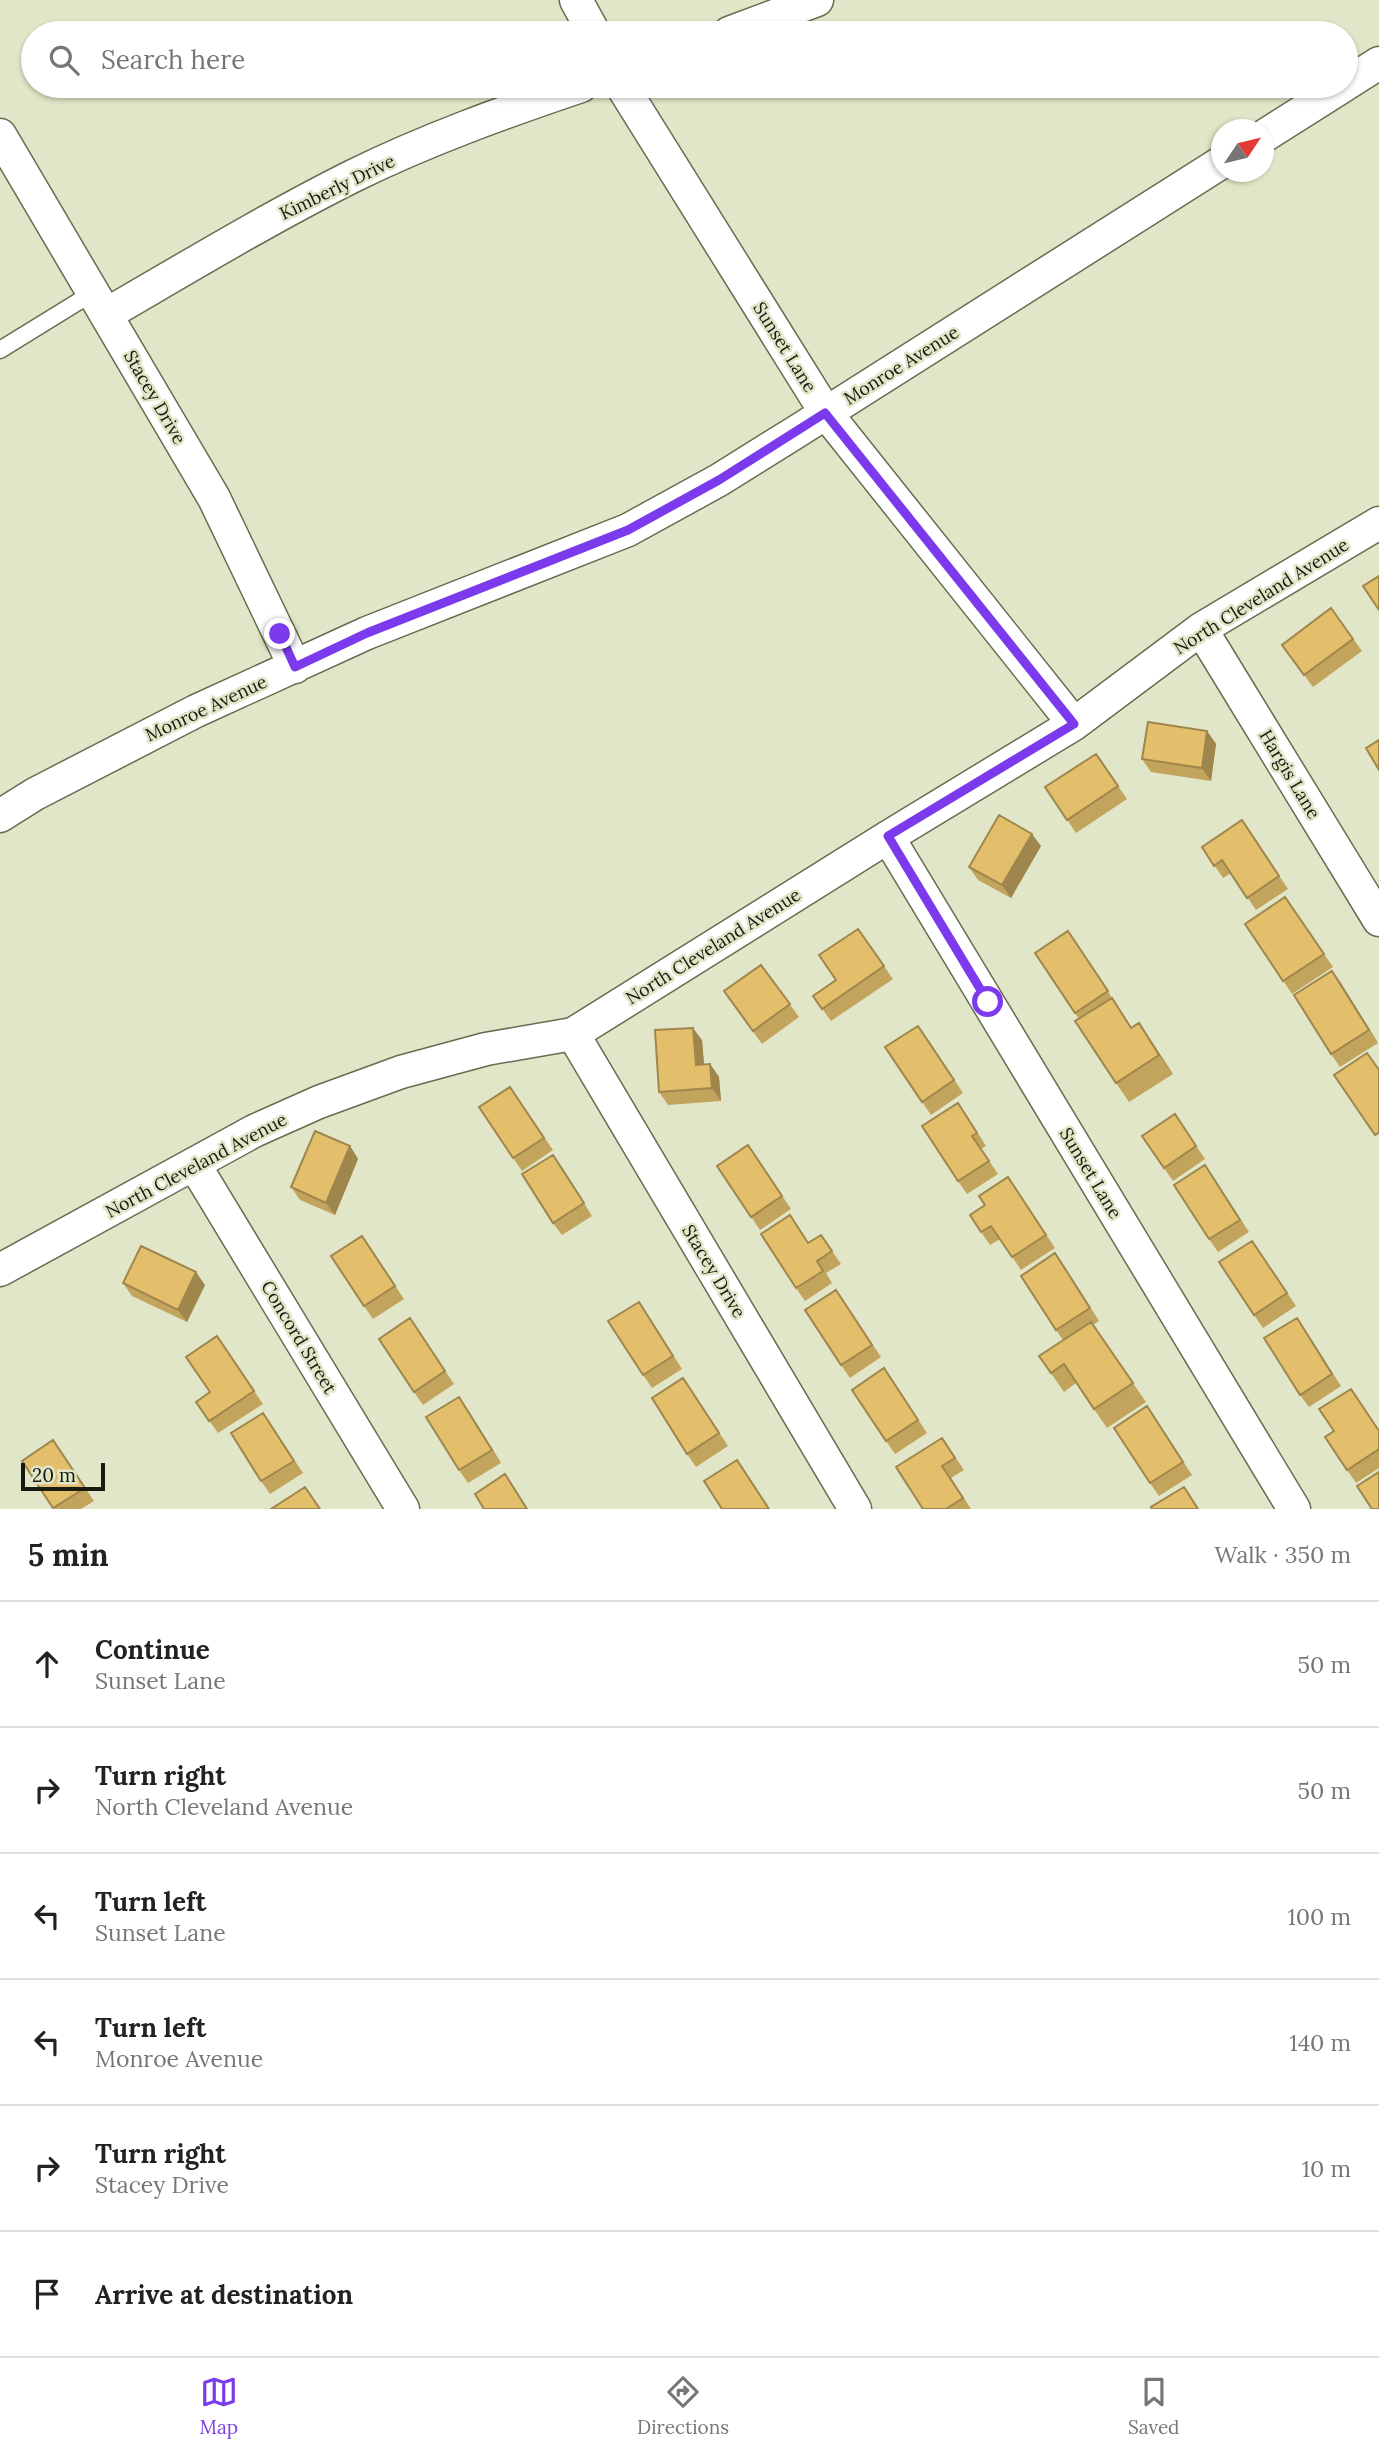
<!DOCTYPE html>
<meta charset="utf-8">
<style>
:root{--surface:#fff;--page:#f6f6f6;--text:#222;--muted:#767676;--line:#e0e0e0;--accent:#7c3aed}
body{margin:0;font-family:Lora,serif;background:var(--page);color:var(--text)}
.compass{position:absolute;left:1211px;top:119px;width:63px;height:63px;border-radius:50%;background:var(--surface);box-shadow:0 2px 5px #0004;rotate:55deg}
.scale{position:absolute;left:21px;bottom:18px;width:84px;box-sizing:border-box;padding-left:7px;border:4px solid #191b10;border-top:0;font-size:19px;line-height:24px;white-space:nowrap;color:#191b10;-webkit-text-stroke:5px #e0e6c7;paint-order:stroke}
.stop{position:absolute;width:21px;height:21px;margin:-16px;border:5px solid #7c3aed;border-radius:50%;background:#fff}
.stop.end{background:#7c3aed;border-color:#fff;box-shadow:0 2px 7px #0008}
.list{margin:0;padding:0;list-style:none}
h2{display:flex;justify-content:space-between;align-items:center;height:91px;margin:0;padding:0 28px;font-size:30px}
h2 small{font-size:23px;font-weight:400;color:var(--muted)}
.list li{display:grid;grid-template-columns:46px 1fr auto;gap:21px;align-items:center;box-sizing:border-box;height:126px;padding:0 28px;border-top:2px solid var(--line)}
.list b{display:block;font-size:26px;white-space:nowrap}
.list p{margin:0;font-size:23px;white-space:nowrap;color:var(--muted)}
.list em{font-size:23px;font-style:normal;color:var(--muted)}
.icon{flex:none;width:38px;height:38px;fill:none;stroke:currentColor;stroke-width:2;stroke-linecap:round;stroke-linejoin:round}
.map{position:relative;flex:none;width:1379px;height:1509px;overflow:hidden}
.search{position:absolute;background:var(--surface);box-shadow:0 2px 5px #0004;left:21px;right:21px;top:21px;height:77px;display:flex;align-items:center;gap:18px;box-sizing:border-box;padding:0 24px;border-radius:38px;color:var(--muted);font-size:26px}
.sheet{height:847px;background:var(--surface)}
nav{display:flex;justify-content:space-around;align-items:center;box-sizing:border-box;height:98px;border-top:2px solid var(--line);background:var(--surface);font-size:19px;color:var(--muted)}
nav a{display:grid;justify-items:center;gap:4px}
nav .on{color:var(--accent)}
.map>svg:first-child{display:block}
.lines{fill:none;stroke-linecap:round;stroke-linejoin:round}
.service-casing{stroke:#676c51;stroke-width:19}
.minor-casing{stroke:#676c51;stroke-width:35}
.service{stroke:#fff;stroke-width:16}
.minor{stroke:#fff;stroke-width:32}
.wall{fill:#c3a45d}
.shaded-wall{fill:#9f864c}
.building{fill:#e3bf6c;stroke:#9f864c;stroke-width:2}
.route{stroke:#7c3aed;stroke-width:9}
.labels{text-anchor:middle;dominant-baseline:central;stroke-width:5;stroke-linejoin:round;paint-order:stroke}
.street-label{font-size:18px;fill:#191b10;stroke:#e0e6c7}
</style>
<div class="map">
<svg width="1379" height="1509" viewBox="0 0 1379 1509">
<rect width="100%" height="100%" fill="#e0e6c7"/>
<g class="lines">
<g class="service-casing">
<path id="service" d="M 0,350 L 94,292"/>
</g>
<g class="minor-casing">
<path id="minor" d="M 576,0 L 594,33
M 729,33 L 817,0
M 1346,84 L 1379,63
M 622,86 L 826,413 L 1074,724
M 0,135 L 214,498 L 295,667
M 1264,136 L 1343,86
M 107,314 C 188,267 269,218 353,176 C 426,140 504,112 581,86
M 1201,629 L 1379,920
M 0,816 L 35,794 L 196,711 L 367,633 L 628,530 L 719,480 L 796,432 L 1222,162
M 888,837 L 1294,1509
M 573,1034 L 855,1509
M 194,1164 L 403,1509
M 0,1270 L 254,1131 L 319,1102 L 401,1072 L 486,1049 L 573,1034 L 888,837 L 1074,724 L 1201,629 L 1379,523"/>
</g>
<use href="#service" class="service"/>
<use href="#minor" class="minor"/>
</g>
<path class="wall" d="M 1331,608 L 1362,651 L 1313,687 L 1282,645 Z
M 1207,731 L 1216,744 L 1211,781 L 1151,772 L 1142,759 Z
M 1096,754 L 1127,799 L 1076,833 L 1045,787 Z
M 1242,820 L 1288,889 L 1256,910 L 1231,873 L 1223,878 L 1202,847 Z
M 1041,846 L 1011,898 L 978,880 L 969,867 Z
M 1285,897 L 1333,967 L 1292,994 L 1245,924 Z
M 858,929 L 893,979 L 831,1021 L 813,996 L 836,980 Z
M 1068,931 L 1132,1028 L 1139,1023 L 1173,1074 L 1129,1102 L 1116,1083 L 1079,1019 L 1035,953 Z
M 761,965 L 799,1017 L 762,1044 L 724,991 Z
M 1332,971 L 1378,1043 L 1340,1067 L 1331,1054 Z
M 927,1038 L 963,1093 L 931,1115 L 885,1047 Z
M 702,1040 L 704,1064 L 710,1064 L 719,1077 L 721,1101 L 668,1105 L 659,1092 Z
M 510,1087 L 553,1150 L 522,1171 L 513,1158 Z
M 1175,1114 L 1205,1159 L 1173,1181 L 1142,1136 Z
M 967,1116 L 986,1146 L 981,1149 L 998,1174 L 967,1194 L 958,1181 Z
M 748,1145 L 791,1209 L 760,1230 L 717,1166 Z
M 350,1146 L 358,1159 L 335,1215 L 300,1200 L 291,1187 Z
M 562,1167 L 592,1216 L 562,1235 L 553,1223 Z
M 1214,1178 L 1249,1232 L 1218,1252 L 1209,1239 Z
M 1017,1190 L 1055,1248 L 1021,1270 L 1000,1239 L 990,1245 L 981,1232 Z
M 362,1236 L 404,1299 L 373,1319 L 364,1306 Z
M 809,1243 L 830,1248 L 841,1264 L 826,1273 L 832,1283 L 805,1301 L 796,1288 Z
M 1261,1254 L 1296,1306 L 1263,1328 L 1254,1315 Z
M 1064,1266 L 1099,1321 L 1093,1325 L 1146,1402 L 1107,1428 L 1076,1383 L 1064,1392 L 1039,1356 L 1063,1340 L 1056,1330 Z
M 123,1283 L 205,1285 L 187,1322 L 132,1296 Z
M 639,1302 L 682,1369 L 652,1388 L 643,1375 Z
M 845,1303 L 881,1357 L 850,1378 L 841,1365 Z
M 410,1318 L 454,1384 L 423,1405 L 414,1392 Z
M 1306,1331 L 1341,1386 L 1309,1407 L 1300,1395 Z
M 217,1336 L 263,1404 L 218,1433 L 196,1402 L 210,1392 Z
M 884,1368 L 927,1433 L 895,1454 L 886,1441 Z
M 692,1391 L 728,1446 L 696,1467 L 687,1454 Z
M 459,1397 L 501,1463 L 468,1483 L 459,1470 Z
M 1147,1406 L 1192,1475 L 1159,1496 L 1150,1483 Z
M 263,1413 L 303,1473 L 270,1494 L 261,1481 Z
M 1379,1431 L 1379,1468 L 1356,1483 L 1325,1437 Z
M 53,1440 L 94,1501 L 81,1509 L 54,1509 L 22,1461 Z
M 951,1451 L 964,1470 L 951,1478 L 971,1509 L 923,1509 L 896,1467 Z"/>
<path class="shaded-wall" d="M 1207,731 L 1216,744 L 1211,781 L 1202,768 Z
M 1032,834 L 1041,846 L 1011,898 L 1002,885 Z
M 1332,971 L 1341,983 L 1378,1043 L 1369,1030 Z
M 1139,1023 L 1152,1042 L 1173,1074 L 1159,1055 Z
M 693,1028 L 702,1040 L 705,1078 L 696,1065 Z
M 710,1064 L 719,1077 L 721,1101 L 712,1088 Z
M 350,1146 L 358,1159 L 335,1215 L 326,1203 Z
M 196,1272 L 205,1285 L 187,1322 L 178,1310 Z
M 459,1397 L 468,1410 L 501,1463 L 492,1450 Z"/>
<path class="building" d="M 1379,576 L 1379,610 L 1363,586 Z
M 1331,608 L 1353,639 L 1304,675 L 1282,645 Z
M 1148,722 L 1207,731 L 1202,768 L 1142,759 Z
M 1379,740 L 1379,770 L 1366,748 Z
M 1096,754 L 1118,786 L 1067,820 L 1045,787 Z
M 999,815 L 1032,834 L 1002,885 L 969,867 Z
M 1242,820 L 1279,876 L 1247,898 L 1222,860 L 1214,866 L 1202,847 Z
M 1285,897 L 1324,954 L 1283,981 L 1245,924 Z
M 858,929 L 884,966 L 822,1009 L 813,996 L 836,980 L 819,955 Z
M 1068,931 L 1108,991 L 1075,1013 L 1035,953 Z
M 761,965 L 790,1004 L 753,1031 L 724,991 Z
M 1332,971 L 1369,1030 L 1331,1054 L 1294,995 Z
M 1112,998 L 1131,1028 L 1139,1023 L 1159,1055 L 1116,1083 L 1075,1021 Z
M 918,1026 L 954,1080 L 922,1102 L 885,1047 Z
M 693,1028 L 696,1065 L 710,1064 L 712,1088 L 659,1092 L 655,1030 Z
M 1367,1053 L 1379,1070 L 1379,1133 L 1375,1135 L 1334,1075 Z
M 510,1087 L 544,1138 L 513,1158 L 479,1107 Z
M 958,1103 L 977,1133 L 972,1136 L 989,1161 L 958,1181 L 922,1126 Z
M 1175,1114 L 1196,1146 L 1164,1168 L 1142,1136 Z
M 315,1131 L 350,1146 L 326,1203 L 291,1187 Z
M 748,1145 L 782,1196 L 751,1217 L 717,1166 Z
M 553,1155 L 584,1203 L 553,1223 L 522,1174 Z
M 1205,1165 L 1240,1220 L 1209,1239 L 1174,1185 Z
M 1008,1177 L 1046,1235 L 1012,1257 L 991,1226 L 981,1232 L 970,1215 L 985,1205 L 979,1196 Z
M 790,1215 L 808,1243 L 821,1235 L 832,1251 L 817,1261 L 823,1271 L 796,1288 L 761,1234 Z
M 362,1236 L 395,1286 L 364,1306 L 331,1256 Z
M 1252,1241 L 1287,1293 L 1254,1315 L 1219,1262 Z
M 141,1246 L 196,1272 L 178,1310 L 123,1283 Z
M 1055,1253 L 1090,1308 L 1056,1330 L 1021,1276 Z
M 836,1290 L 872,1345 L 841,1365 L 805,1310 Z
M 639,1302 L 673,1356 L 643,1375 L 608,1321 Z
M 410,1318 L 445,1371 L 414,1392 L 379,1339 Z
M 1297,1318 L 1332,1374 L 1300,1395 L 1264,1338 Z
M 1091,1322 L 1133,1383 L 1094,1409 L 1064,1364 L 1051,1373 L 1039,1356 Z
M 217,1336 L 254,1391 L 209,1421 L 196,1402 L 210,1392 L 186,1357 Z
M 884,1368 L 918,1420 L 886,1441 L 852,1390 Z
M 683,1378 L 719,1433 L 687,1454 L 652,1398 Z
M 1351,1389 L 1379,1431 L 1379,1449 L 1347,1470 L 1325,1437 L 1334,1431 L 1319,1409 Z
M 459,1397 L 492,1450 L 459,1470 L 426,1417 Z
M 1147,1406 L 1183,1462 L 1150,1483 L 1114,1428 Z
M 263,1413 L 294,1461 L 261,1481 L 231,1433 Z
M 942,1438 L 955,1458 L 942,1466 L 963,1498 L 946,1509 L 923,1509 L 896,1467 Z
M 53,1440 L 85,1488 L 53,1508 L 22,1461 Z
M 737,1460 L 769,1509 L 722,1509 L 704,1481 Z
M 1379,1472 L 1379,1509 L 1372,1509 L 1357,1486 Z
M 505,1474 L 527,1509 L 484,1509 L 475,1494 Z
M 305,1487 L 320,1509 L 271,1509 Z
M 1184,1487 L 1198,1509 L 1152,1509 L 1151,1507 Z"/>
<g class="lines">
<path class="route" d="M 280,634 L 295,667 L 367,633 L 628,530 L 719,480 L 825,413 L 1074,724 L 888,836 L 988,1002"/>
</g>
<g class="labels">
<g class="street-label">
<text transform="translate(337 187) rotate(-26)">Kimberly Drive</text>
<text transform="translate(785 347) rotate(58)">Sunset Lane</text>
<text transform="translate(901 365) rotate(-32)">Monroe Avenue</text>
<text transform="translate(155 397) rotate(60)">Stacey Drive</text>
<text transform="translate(1261 596) rotate(-32)">North Cleveland Avenue</text>
<text transform="translate(206 708) rotate(-25)">Monroe Avenue</text>
<text transform="translate(1290 774) rotate(59)">Hargis Lane</text>
<text transform="translate(713 946) rotate(-32)">North Cleveland Avenue</text>
<text transform="translate(196 1165) rotate(-28)">North Cleveland Avenue</text>
<text transform="translate(1091 1173) rotate(59)">Sunset Lane</text>
<text transform="translate(714 1271) rotate(59)">Stacey Drive</text>
<text transform="translate(299 1337) rotate(59)">Concord Street</text>
</g>
</g>
</svg>
<svg class="compass" viewBox="-18 -18 36 36"><path d="M0-13l5 13h-10z" fill="#e53935"/><path d="M0 13l5-13h-10z" fill="#767676"/></svg>
<div class="scale">20 m</div>
<div class="stop" style="left:988px;top:1002px"></div>
<div class="stop end" style="left:280px;top:634px"></div>
<div class="search"><svg class="icon" aria-label="search" viewBox="0 0 24 24"><circle cx="10" cy="10" r="6"/><path d="M15 15l6 6"/></svg>Search here</div>
</div>
<section class="sheet">
<h2>5 min<small>Walk · 350 m</small></h2>
<ul class="list">
<li><svg class="icon" aria-label="ahead" viewBox="0 0 24 24"><path d="M12 20V5M6 11l6-6 6 6"/></svg><div><b>Continue</b><p>Sunset Lane</p></div><em>50 m</em></li>
<li><svg class="icon" aria-label="right" viewBox="0 0 24 24"><path d="M7 20v-9h11M14 6l5 5-5 5"/></svg><div><b>Turn right</b><p>North Cleveland Avenue</p></div><em>50 m</em></li>
<li><svg class="icon" aria-label="left" viewBox="0 0 24 24"><path d="M17 20v-9H6M10 6l-5 5 5 5"/></svg><div><b>Turn left</b><p>Sunset Lane</p></div><em>100 m</em></li>
<li><svg class="icon" aria-label="left" viewBox="0 0 24 24"><path d="M17 20v-9H6M10 6l-5 5 5 5"/></svg><div><b>Turn left</b><p>Monroe Avenue</p></div><em>140 m</em></li>
<li><svg class="icon" aria-label="right" viewBox="0 0 24 24"><path d="M7 20v-9h11M14 6l5 5-5 5"/></svg><div><b>Turn right</b><p>Stacey Drive</p></div><em>10 m</em></li>
<li><svg class="icon" aria-label="arrive" viewBox="0 0 24 24"><path d="M6 21V4h12l-3 4 3 4H6"/></svg><div><b>Arrive at destination</b></div></li>
</ul>
</section>
<nav>
<a class="on"><svg class="icon" aria-label="map" viewBox="0 0 24 24"><path d="M3 6l6-2 6 2 6-2v14l-6 2-6-2-6 2zM9 4v14M15 6v14"/></svg>Map</a>
<a><svg class="icon" aria-label="directions" viewBox="0 0 24 24"><path d="M12 3l9 9-9 9-9-9zM9 14v-3h6M13 9l2 2-2 2"/></svg>Directions</a>
<a><svg class="icon" aria-label="saved" viewBox="0 0 24 24"><path d="M7 4h10v16l-5-4-5 4z"/></svg>Saved</a>
</nav>
